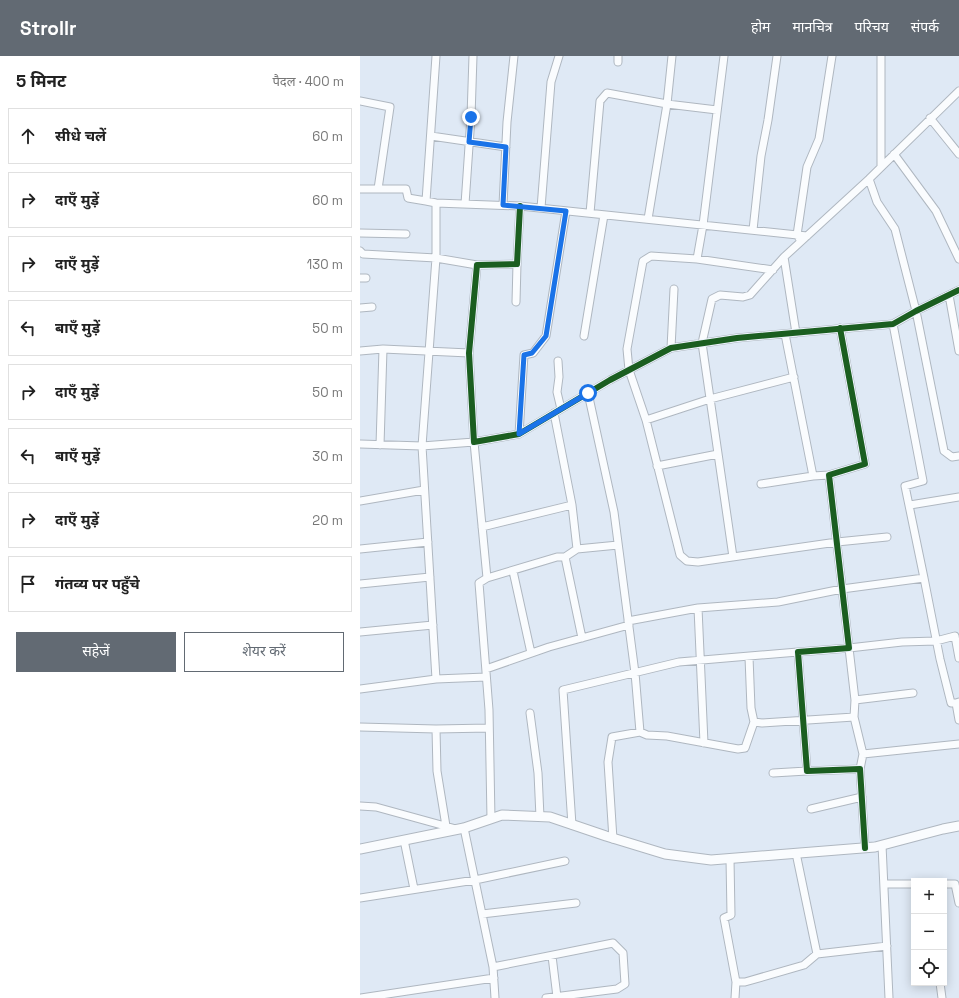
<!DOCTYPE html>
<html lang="hi">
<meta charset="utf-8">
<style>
:root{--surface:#fff;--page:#f2f2f2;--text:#222;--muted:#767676;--line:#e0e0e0;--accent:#626a73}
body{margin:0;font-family:"Space Grotesk","Noto Sans Devanagari",sans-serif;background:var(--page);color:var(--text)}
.controls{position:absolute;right:12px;bottom:12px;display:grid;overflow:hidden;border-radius:0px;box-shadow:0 2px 10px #0003}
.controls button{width:36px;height:36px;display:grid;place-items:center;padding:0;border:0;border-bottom:1px solid var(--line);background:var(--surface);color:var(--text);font:20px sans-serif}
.stop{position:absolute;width:12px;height:12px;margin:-9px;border:3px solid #1a73e8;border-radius:50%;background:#fff}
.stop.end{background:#1a73e8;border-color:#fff;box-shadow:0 1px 4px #0008}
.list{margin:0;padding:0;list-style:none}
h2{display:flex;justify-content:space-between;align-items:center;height:52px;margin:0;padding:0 16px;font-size:17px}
h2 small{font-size:13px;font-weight:400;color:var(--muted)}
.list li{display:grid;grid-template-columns:26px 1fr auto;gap:12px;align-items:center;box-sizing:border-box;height:56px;margin:0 8px 8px;padding:0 8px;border:1px solid var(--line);border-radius:0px}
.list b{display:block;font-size:15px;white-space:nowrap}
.list em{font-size:13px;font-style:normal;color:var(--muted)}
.actions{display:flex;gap:8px;padding:12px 16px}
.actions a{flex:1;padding:9px 0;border:1px solid var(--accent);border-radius:0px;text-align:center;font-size:14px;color:var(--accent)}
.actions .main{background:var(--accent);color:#fff}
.icon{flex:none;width:22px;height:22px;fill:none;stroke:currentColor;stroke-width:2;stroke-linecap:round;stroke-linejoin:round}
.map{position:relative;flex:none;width:599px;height:942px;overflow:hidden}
header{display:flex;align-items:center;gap:24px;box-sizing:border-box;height:56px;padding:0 20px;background:var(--accent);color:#fff}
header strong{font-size:19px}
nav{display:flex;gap:22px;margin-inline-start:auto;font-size:14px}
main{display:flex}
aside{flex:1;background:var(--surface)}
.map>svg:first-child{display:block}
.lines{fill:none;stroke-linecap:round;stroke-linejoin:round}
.minor-casing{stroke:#afb7c0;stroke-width:9}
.tertiary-casing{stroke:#afb7c0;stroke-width:11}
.minor{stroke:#fafcfe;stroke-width:7}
.tertiary{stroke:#fafcfe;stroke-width:9}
.cycleway-casing{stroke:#edf4fd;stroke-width:8}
.cycleway{stroke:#1b5e20;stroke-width:6}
.route{stroke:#1a73e8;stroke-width:5}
</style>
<header>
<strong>Strollr</strong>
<nav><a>होम</a><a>मानचित्र</a><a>परिचय</a><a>संपर्क</a></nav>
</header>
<main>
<aside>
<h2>5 मिनट<small>पैदल · 400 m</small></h2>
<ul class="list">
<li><svg class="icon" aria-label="ahead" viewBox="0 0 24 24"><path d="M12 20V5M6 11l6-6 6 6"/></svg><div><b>सीधे चलें</b></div><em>60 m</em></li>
<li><svg class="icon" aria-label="right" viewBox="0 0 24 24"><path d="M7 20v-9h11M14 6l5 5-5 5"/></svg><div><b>दाएँ मुड़ें</b></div><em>60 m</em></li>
<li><svg class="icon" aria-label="right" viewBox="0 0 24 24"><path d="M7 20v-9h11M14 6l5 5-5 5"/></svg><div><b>दाएँ मुड़ें</b></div><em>130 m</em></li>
<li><svg class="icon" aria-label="left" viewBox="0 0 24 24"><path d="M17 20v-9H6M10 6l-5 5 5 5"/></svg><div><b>बाएँ मुड़ें</b></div><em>50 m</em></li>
<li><svg class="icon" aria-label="right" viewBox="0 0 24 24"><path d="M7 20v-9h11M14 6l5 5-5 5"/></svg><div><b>दाएँ मुड़ें</b></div><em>50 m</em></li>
<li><svg class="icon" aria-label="left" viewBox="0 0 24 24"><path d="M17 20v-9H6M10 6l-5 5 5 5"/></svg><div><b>बाएँ मुड़ें</b></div><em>30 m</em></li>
<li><svg class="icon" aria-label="right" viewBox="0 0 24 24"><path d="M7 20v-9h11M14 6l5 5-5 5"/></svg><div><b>दाएँ मुड़ें</b></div><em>20 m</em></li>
<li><svg class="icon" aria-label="arrive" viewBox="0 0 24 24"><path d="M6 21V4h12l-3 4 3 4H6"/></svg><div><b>गंतव्य पर पहुँचे</b></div></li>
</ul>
<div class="actions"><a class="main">सहेजें</a><a>शेयर करें</a></div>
</aside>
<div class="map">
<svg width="599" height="942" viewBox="0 0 599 942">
<rect width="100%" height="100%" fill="#dfe9f5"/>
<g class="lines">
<g class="minor-casing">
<path id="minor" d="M 76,0 L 66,145 L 76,147 L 160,150 L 447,180
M 258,6 L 258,0
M 0,45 L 30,51 L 18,133
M 570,62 L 599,98
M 71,80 L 146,91
M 534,98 L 576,155 L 599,203
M 521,111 L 521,0
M 509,123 L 517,146 L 535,173 L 556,255 L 584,395 L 592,401 L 599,400
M 0,133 L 46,133 L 48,142 L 66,145
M 76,147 L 76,202 L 62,390 L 114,386 L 127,522 L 119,527 L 129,654 L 131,763
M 105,148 L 111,61 L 113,0
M 143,149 L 147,66 L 154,0
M 160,150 L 157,208 L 117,209 L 109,297 L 114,386 L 159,378 L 250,324 L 311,292 L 377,282 L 533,268 L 556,255 L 599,234
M 181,152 L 191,26 L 199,0
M 230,157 L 240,45 L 247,37 L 307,48 L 357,54
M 288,163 L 307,48 L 312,0
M 393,174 L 401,100 L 408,64 L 417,0
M 0,177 L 46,178
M 439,182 L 440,179 L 437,179 L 447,111 L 459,83 L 472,0
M 0,195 L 3,198 L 76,202 L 117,209
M 337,203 L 343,169 L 364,0
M 413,214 L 337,203 L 291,200 L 283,205 L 267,293 L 269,314 L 286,364 L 320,499 L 327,505 L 338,506 L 477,486 L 527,481
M 0,222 L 6,222
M 589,239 L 599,295
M 156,246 L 157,208
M 0,252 L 12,251
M 533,268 L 563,425 L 545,430 L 564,522
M 480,272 L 505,408 L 469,419 L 489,592 L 438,596 L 447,715 L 500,713 L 505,792
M 436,277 L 424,201 L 509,123 L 599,35
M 425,278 L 453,420 L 469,419
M 224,280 L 244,159
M 311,292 L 314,233
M 0,295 L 23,293 L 109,297
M 198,305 L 199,321 L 197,336 L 201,353
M 228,337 L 254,456 L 275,617 L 280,676
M 194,357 L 212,449 L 217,493
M 286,364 L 350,343 L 434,321
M 159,378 L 164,299 L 173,297 L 186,280 L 206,155
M 0,388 L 62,390 L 76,623 L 0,633
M 20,389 L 23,293
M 297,410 L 358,398
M 401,428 L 453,420
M 0,445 L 64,434
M 550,449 L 599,441
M 122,471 L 212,449
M 0,493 L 68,486
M 205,501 L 222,582
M 373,501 L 342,287 L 352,243 L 360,239 L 383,241 L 390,239 L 424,201
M 153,515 L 171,597
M 127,522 L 197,501 L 205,501 L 217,493 L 258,489
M 0,528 L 70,521
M 338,552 L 344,687
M 268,565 L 338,552 L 418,546 L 482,533 L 564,522 L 580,603 L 591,647 L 596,647
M 0,576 L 73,569
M 126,613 L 189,591 L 269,569
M 76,623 L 126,621
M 495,644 L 553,637
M 599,646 L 596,647 L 599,664
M 170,657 L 178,717 L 180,761
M 394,666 L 402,667 L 494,661
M 0,671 L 76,673 L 129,672
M 76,673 L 77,715 L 86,770
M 503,698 L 494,661 L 495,644 L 489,592 L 542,586 L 576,585 L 595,580 L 599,602
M 500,713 L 503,698 L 599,688
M 413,717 L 447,715
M 0,750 L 16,751 L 96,773
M 451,753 L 502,741
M 212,769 L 203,634 L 319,606 L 438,596
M 104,772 L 133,911 L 135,942
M 253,783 L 248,706 L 252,681 L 280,676 L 287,679 L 307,680 L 378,693 L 385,692 L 394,666 L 391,652 L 389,601
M 44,784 L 54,833
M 522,789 L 529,942
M 436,797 L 457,898
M 370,803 L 371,859 L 364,862 L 376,926 L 385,926 L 444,909 L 457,898 L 527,890
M 524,828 L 554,828
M 584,828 L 595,828 L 599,847
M 0,842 L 115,824 L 205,805
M 122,858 L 216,847
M 192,900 L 197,941
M 133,911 L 253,887 L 263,897 L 265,928 L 257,933 L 186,942
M 580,927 L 582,942
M 1,942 L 134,922
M 375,942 L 376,926"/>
</g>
<g class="tertiary-casing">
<path id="tertiary" d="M 0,793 L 104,772 L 142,759 L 190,761 L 246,780 L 305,798 L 351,804 L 515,791 L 583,773 L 599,770"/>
</g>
<use href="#minor" class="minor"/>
<use href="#tertiary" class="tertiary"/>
<g class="cycleway-casing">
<path id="cycleway" d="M 160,150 L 157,208 L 117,209 L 109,297 L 114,386 L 159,378 L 250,324 L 311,292 L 377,282 L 533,268 L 556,255 L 599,234
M 480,272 L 505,408 L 469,419 L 489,592 L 438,596 L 447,715 L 500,713 L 505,792"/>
</g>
<use href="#cycleway" class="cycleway"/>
</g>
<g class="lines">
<path class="route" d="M 111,61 L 109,86 L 146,91 L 143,149 L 206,155 L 186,280 L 172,297 L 164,299 L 159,378 L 228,337"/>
</g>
</svg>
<div class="controls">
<button>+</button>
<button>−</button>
<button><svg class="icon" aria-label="locate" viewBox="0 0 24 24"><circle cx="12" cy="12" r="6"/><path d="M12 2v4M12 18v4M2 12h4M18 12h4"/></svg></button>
</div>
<div class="stop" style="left:228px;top:337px"></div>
<div class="stop end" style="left:111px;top:61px"></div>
</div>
</main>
